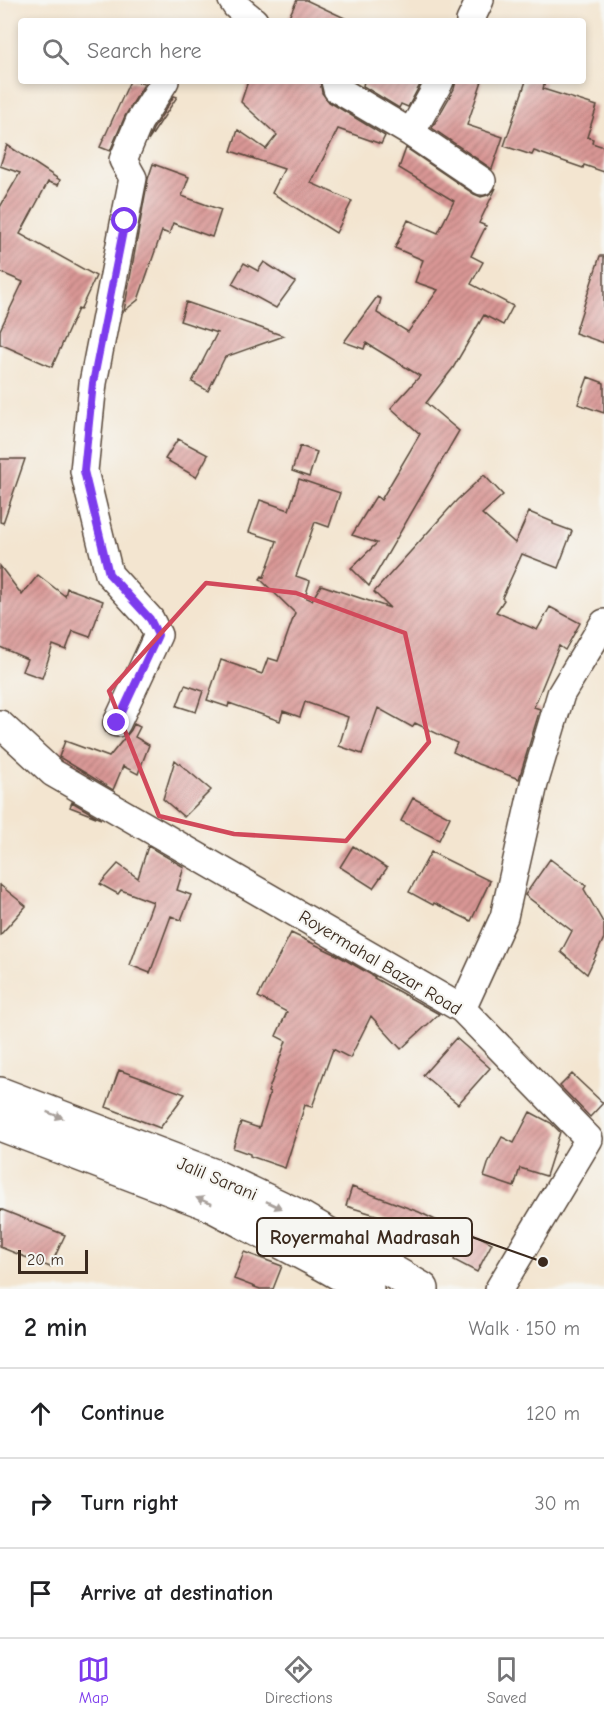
<!DOCTYPE html>
<meta charset="utf-8">
<style>
:root{--surface:#fff;--page:#f2f2f2;--text:#202124;--muted:#757577;--line:#e0e0e0;--accent:#7c3aed}
body{margin:0;font-family:"Comic Neue",sans-serif;background:var(--page);color:var(--text)}
.scale{position:absolute;left:18px;bottom:15px;width:70px;box-sizing:border-box;padding-left:6px;border:3px solid #3b2a1e;border-top:0;font-size:16px;line-height:21px;white-space:nowrap;color:#3b2a1e;-webkit-text-stroke:4px #f6f6f2;paint-order:stroke}
.stop{position:absolute;width:18px;height:18px;margin:-14px;border:4px solid #7c3aed;border-radius:50%;background:#fff}
.stop.end{background:#7c3aed;border-color:#fff;box-shadow:0 2px 6px #0008}
.list{margin:0;padding:0;list-style:none}
h2{display:flex;justify-content:space-between;align-items:center;height:78px;margin:0;padding:0 24px;font-size:26px}
h2 small{font-size:20px;font-weight:400;color:var(--muted)}
.list li{display:grid;grid-template-columns:39px 1fr auto;gap:18px;align-items:center;box-sizing:border-box;height:90px;padding:0 24px;border-top:2px solid var(--line)}
.list b{display:block;font-size:22px;white-space:nowrap}
.list em{font-size:20px;font-style:normal;color:var(--muted)}
.icon{flex:none;width:33px;height:33px;fill:none;stroke:currentColor;stroke-width:2;stroke-linecap:round;stroke-linejoin:round}
.map{position:relative;flex:none;width:604px;height:1289px;overflow:hidden}
.search{position:absolute;background:var(--surface);box-shadow:0 3px 9px #0003;left:18px;right:18px;top:18px;height:66px;display:flex;align-items:center;gap:15px;box-sizing:border-box;padding:0 21px;border-radius:6px;color:var(--muted);font-size:22px}
.sheet{height:348px;background:var(--surface)}
nav{display:flex;justify-content:space-around;align-items:center;box-sizing:border-box;height:84px;border-top:2px solid var(--line);background:var(--surface);font-size:16px;color:var(--muted)}
nav a{display:grid;justify-items:center;gap:3px}
nav .on{color:var(--accent)}
.map>svg:first-child{display:block}
.building{fill:url(#building-hatch)}
.lines{fill:none;stroke-linecap:round;stroke-linejoin:round}
.minor-casing{stroke:#574639;stroke-width:30}
.secondary-casing{stroke:#574639;stroke-width:36}
.minor{stroke:#fff;stroke-width:27}
.secondary{stroke:#fff;stroke-width:33}
.oneway{fill:#a79f9a}
.route{stroke:#7c3aed;stroke-width:8}
.marked{fill:none;stroke:#d1495b;stroke-width:4.5;stroke-linejoin:round}
.labels{text-anchor:middle;dominant-baseline:central;stroke-width:4.5;stroke-linejoin:round;paint-order:stroke}
.street-label{font-size:18px;fill:#3b2a1e;stroke:#f6f6f2}
.leader{fill:none;stroke:#3b2a1e;stroke-width:2}
.callout-dot{fill:#3b2a1e;stroke:#f6f6f2;stroke-width:2}
.callout{fill:#f6f6f2;stroke:#3b2a1e;stroke-width:2}
.callout-label{font-size:20px;text-anchor:middle;font-weight:bold;fill:#3b2a1e}
</style>
<div class="map">
<svg width="604" height="1289" viewBox="0 0 604 1289">
<defs>
<pattern id="building-hatch" width="6" height="6" patternUnits="userSpaceOnUse" patternTransform="scale(1.5)"><rect width="6" height="6" fill="#d99795"/><path d="M-1 1l2-2M0 6l6-6M5 7l2-2" fill="none" stroke="#b17b79"/></pattern>
</defs>
<rect width="100%" height="100%" fill="#f6f6f2"/>
<filter id="ink" filterUnits="userSpaceOnUse"><feTurbulence type="fractalNoise" baseFrequency=".0167" numOctaves="2"/><feDisplacementMap in="SourceGraphic" scale="12" xChannelSelector="R" yChannelSelector="G"/><feConvolveMatrix kernelMatrix="1 2 1 2 8 2 1 2 1" color-interpolation-filters="sRGB"/></filter>
<filter id="wash" filterUnits="userSpaceOnUse"><feTurbulence type="fractalNoise" baseFrequency=".008" numOctaves="4" result="noise"/><feDisplacementMap in="SourceGraphic" scale="24" xChannelSelector="R" yChannelSelector="G"/><feGaussianBlur stdDeviation="1.35" result="paint"/><feColorMatrix in="noise" values="0 0 0 0 0 0 0 0 0 0 0 0 0 0 0 0 0 1.4 0 .05"/><feComposite in="paint" operator="in"/></filter>
<g filter="url(#wash)">
<rect width="100%" height="100%" fill="#f3e5d0"/>
<g id="blocks">
<path class="building" d="M 297,0 L 306,0 L 351,21 L 287,21 Z
M 130,81 L 145,83 L 125,116 L 110,151 L 100,147 Z
M 248,81 L 320,81 L 322,93 L 329,102 L 385,136 L 381,144 L 338,129 L 311,183 L 352,201 L 336,233 L 272,193 L 284,169 L 231,151 L 238,130 L 266,149 L 277,135 L 241,102 Z
M 364,81 L 422,81 L 408,107 L 401,104 L 399,108 L 363,86 Z
M 456,81 L 482,81 L 467,125 L 503,137 L 492,169 L 432,128 L 454,89 Z
M 526,81 L 545,81 L 543,89 L 597,106 L 587,137 L 593,139 L 592,143 L 604,147 L 604,172 L 584,165 L 583,168 L 534,151 L 532,155 L 504,146 Z
M 174,96 L 177,97 L 148,141 L 153,129 Z
M 7,145 L 60,180 L 58,185 L 48,182 L 20,234 L 96,276 L 80,310 L 78,309 L 52,367 L 0,344 L 0,330 L 23,282 L 0,272 L 0,207 L 20,173 L 0,166 Z
M 406,148 L 474,194 L 481,197 L 488,195 L 496,188 L 479,223 L 486,226 L 471,256 L 483,262 L 471,284 L 513,306 L 503,325 L 484,315 L 453,368 L 426,403 L 459,431 L 369,586 L 351,568 L 377,543 L 352,535 L 376,496 L 381,500 L 420,434 L 391,408 L 420,376 L 366,343 L 364,349 L 344,342 L 377,297 L 381,299 L 377,313 L 408,332 L 438,290 L 415,282 L 423,260 L 395,248 L 408,220 L 438,233 L 454,201 L 399,168 Z
M 153,164 L 189,177 L 182,196 L 221,210 L 212,237 L 173,223 L 169,234 L 162,231 L 138,300 L 124,311 L 148,179 Z
M 600,256 L 604,256 L 604,343 L 575,333 Z
M 264,262 L 295,282 L 276,308 L 232,284 L 244,263 L 258,271 Z
M 186,302 L 284,336 L 225,357 L 208,391 L 192,382 L 217,333 L 180,321 Z
M 588,377 L 604,383 L 604,413 L 578,404 Z
M 178,439 L 208,455 L 196,477 L 165,459 Z
M 300,446 L 317,452 L 309,477 L 292,471 Z
M 0,459 L 25,459 L 3,523 L 0,522 Z
M 484,475 L 503,495 L 482,514 L 515,543 L 529,512 L 553,522 L 553,524 L 572,531 L 558,568 L 522,554 L 502,598 L 504,600 L 496,612 L 537,630 L 550,607 L 580,623 L 565,650 L 559,646 L 534,707 L 540,709 L 519,779 L 478,764 L 453,752 L 457,743 L 415,723 L 412,727 L 378,708 L 362,754 L 339,746 L 348,717 L 305,702 L 300,717 L 283,711 L 280,721 L 229,703 L 228,707 L 207,700 L 221,660 L 262,674 L 268,658 L 278,661 L 295,613 L 260,579 L 262,576 L 264,577 L 277,541 L 249,532 L 260,500 L 289,510 L 299,479 L 340,493 L 329,527 L 315,522 L 296,576 L 310,581 L 305,597 L 312,600 L 321,585 L 390,608 L 374,592 L 457,500 Z
M 0,566 L 22,595 L 38,575 L 65,596 L 67,588 L 103,601 L 90,637 L 73,631 L 66,650 L 53,645 L 42,678 L 22,671 L 27,659 L 0,647 Z
M 185,685 L 203,691 L 196,712 L 177,706 Z
M 134,724 L 140,727 L 135,737 L 149,745 L 138,774 L 123,766 L 113,790 L 59,757 L 65,741 L 109,757 L 131,730 Z
M 175,760 L 211,790 L 184,817 L 163,799 Z
M 413,798 L 450,817 L 439,840 L 401,821 Z
M 72,802 L 101,819 L 70,807 Z
M 148,846 L 184,867 L 177,890 L 191,895 L 181,920 L 171,916 L 150,973 L 130,965 L 153,902 L 121,890 L 118,894 L 100,884 L 118,864 L 138,878 Z
M 353,846 L 387,868 L 373,888 L 340,867 Z
M 431,852 L 490,881 L 471,921 L 434,903 L 433,905 L 409,892 Z
M 550,859 L 586,886 L 584,889 L 604,924 L 604,938 L 587,974 L 561,952 L 572,931 L 525,895 Z
M 0,885 L 26,906 L 0,935 Z
M 291,933 L 337,955 L 375,977 L 374,978 L 439,1014 L 401,1049 L 371,1016 L 350,1058 L 333,1049 L 312,1107 L 305,1105 L 285,1168 L 250,1156 L 250,1154 L 233,1148 L 241,1122 L 259,1128 L 270,1093 L 268,1092 L 286,1041 L 276,1036 L 287,1012 L 258,997 Z
M 456,1038 L 490,1068 L 458,1104 L 423,1075 Z
M 119,1070 L 185,1094 L 160,1128 L 106,1107 Z
M 572,1074 L 603,1103 L 590,1117 L 560,1086 Z
M 530,1112 L 551,1123 L 560,1132 L 546,1176 L 520,1168 L 514,1187 L 484,1177 L 489,1161 L 502,1137 L 514,1143 Z
M 352,1187 L 419,1212 L 466,1235 L 468,1231 L 492,1243 L 477,1272 L 454,1260 L 456,1255 L 428,1241 L 402,1231 L 403,1227 L 376,1215 L 346,1206 Z
M 0,1209 L 65,1235 L 50,1267 L 0,1247 Z
M 244,1252 L 282,1266 L 273,1289 L 260,1289 L 234,1279 Z"/>
</g>
</g>
<g filter="url(#ink)">
<use href="#blocks" fill-opacity="0" stroke="#574639" stroke-width="1.5"/>
<g class="lines">
<g class="minor-casing">
<path id="minor" d="M 232,0 L 236,6 L 254,21
M 470,21 L 480,0
M 335,81 L 337,89 L 411,133 L 482,181
M 411,133 L 440,81
M 117,723 L 158,635 L 150,619 L 109,574 L 84,471 L 93,383 L 133,178 L 123,160 L 139,122 L 165,81
M 0,724 L 53,773 L 462,1009 L 589,1139 L 499,1289
M 462,1009 L 504,917 L 534,784 L 561,694 L 604,623"/>
</g>
<g class="secondary-casing">
<path id="secondary" d="M 0,1094 L 212,1175 L 292,1213 L 422,1289
M 0,1124 L 208,1203 L 325,1265 L 367,1289"/>
</g>
<use href="#minor" class="minor"/>
<use href="#secondary" class="secondary"/>
</g>
<defs><path id="oneway-solid" d="M-6-.8H1V-3.2L6.5 0L1 3.2V.8H-6Z" transform="scale(1.5)"/></defs>
<g class="oneway">
<use href="#oneway-solid" transform="translate(55 1115) rotate(21)"/>
<use href="#oneway-solid" transform="translate(204 1201) rotate(-157)"/>
<use href="#oneway-solid" transform="translate(274 1205) rotate(25)"/>
</g>
</g>
<g class="lines" filter="url(#ink)">
<path class="route" d="M 117,723 L 158,635 L 150,619 L 109,574 L 84,471 L 93,383 L 125,221"/>
</g>
<path class="marked" d="M 206,583 L 296,593 L 405,633 L 429,742 L 346,841 L 234,834 L 159,816 L 109,691 Z"/>
<g class="labels">
<g class="street-label">
<text transform="translate(380 963) rotate(31)">Royermahal Bazar Road</text>
<text transform="translate(217 1179) rotate(23)">Jalil Sarani</text>
</g>
</g>
<path class="leader" d="M543 1262L472 1237"/>
<circle class="callout-dot" cx="543" cy="1262" r="6"/>
<rect class="callout" x="257" y="1218" width="215" height="38" rx="6"/>
<g class="callout-label">
<text x="365" y="1244">Royermahal Madrasah</text>
</g>
</svg>
<div class="scale">20 m</div>
<div class="stop" style="left:125px;top:221px"></div>
<div class="stop end" style="left:117px;top:723px"></div>
<div class="search"><svg class="icon" aria-label="search" viewBox="0 0 24 24"><circle cx="10" cy="10" r="6"/><path d="M15 15l6 6"/></svg>Search here</div>
</div>
<section class="sheet">
<h2>2 min<small>Walk · 150 m</small></h2>
<ul class="list">
<li><svg class="icon" aria-label="ahead" viewBox="0 0 24 24"><path d="M12 20V5M6 11l6-6 6 6"/></svg><div><b>Continue</b></div><em>120 m</em></li>
<li><svg class="icon" aria-label="right" viewBox="0 0 24 24"><path d="M7 20v-9h11M14 6l5 5-5 5"/></svg><div><b>Turn right</b></div><em>30 m</em></li>
<li><svg class="icon" aria-label="arrive" viewBox="0 0 24 24"><path d="M6 21V4h12l-3 4 3 4H6"/></svg><div><b>Arrive at destination</b></div></li>
</ul>
</section>
<nav>
<a class="on"><svg class="icon" aria-label="map" viewBox="0 0 24 24"><path d="M3 6l6-2 6 2 6-2v14l-6 2-6-2-6 2zM9 4v14M15 6v14"/></svg>Map</a>
<a><svg class="icon" aria-label="directions" viewBox="0 0 24 24"><path d="M12 3l9 9-9 9-9-9zM9 14v-3h6M13 9l2 2-2 2"/></svg>Directions</a>
<a><svg class="icon" aria-label="saved" viewBox="0 0 24 24"><path d="M7 4h10v16l-5-4-5 4z"/></svg>Saved</a>
</nav>
